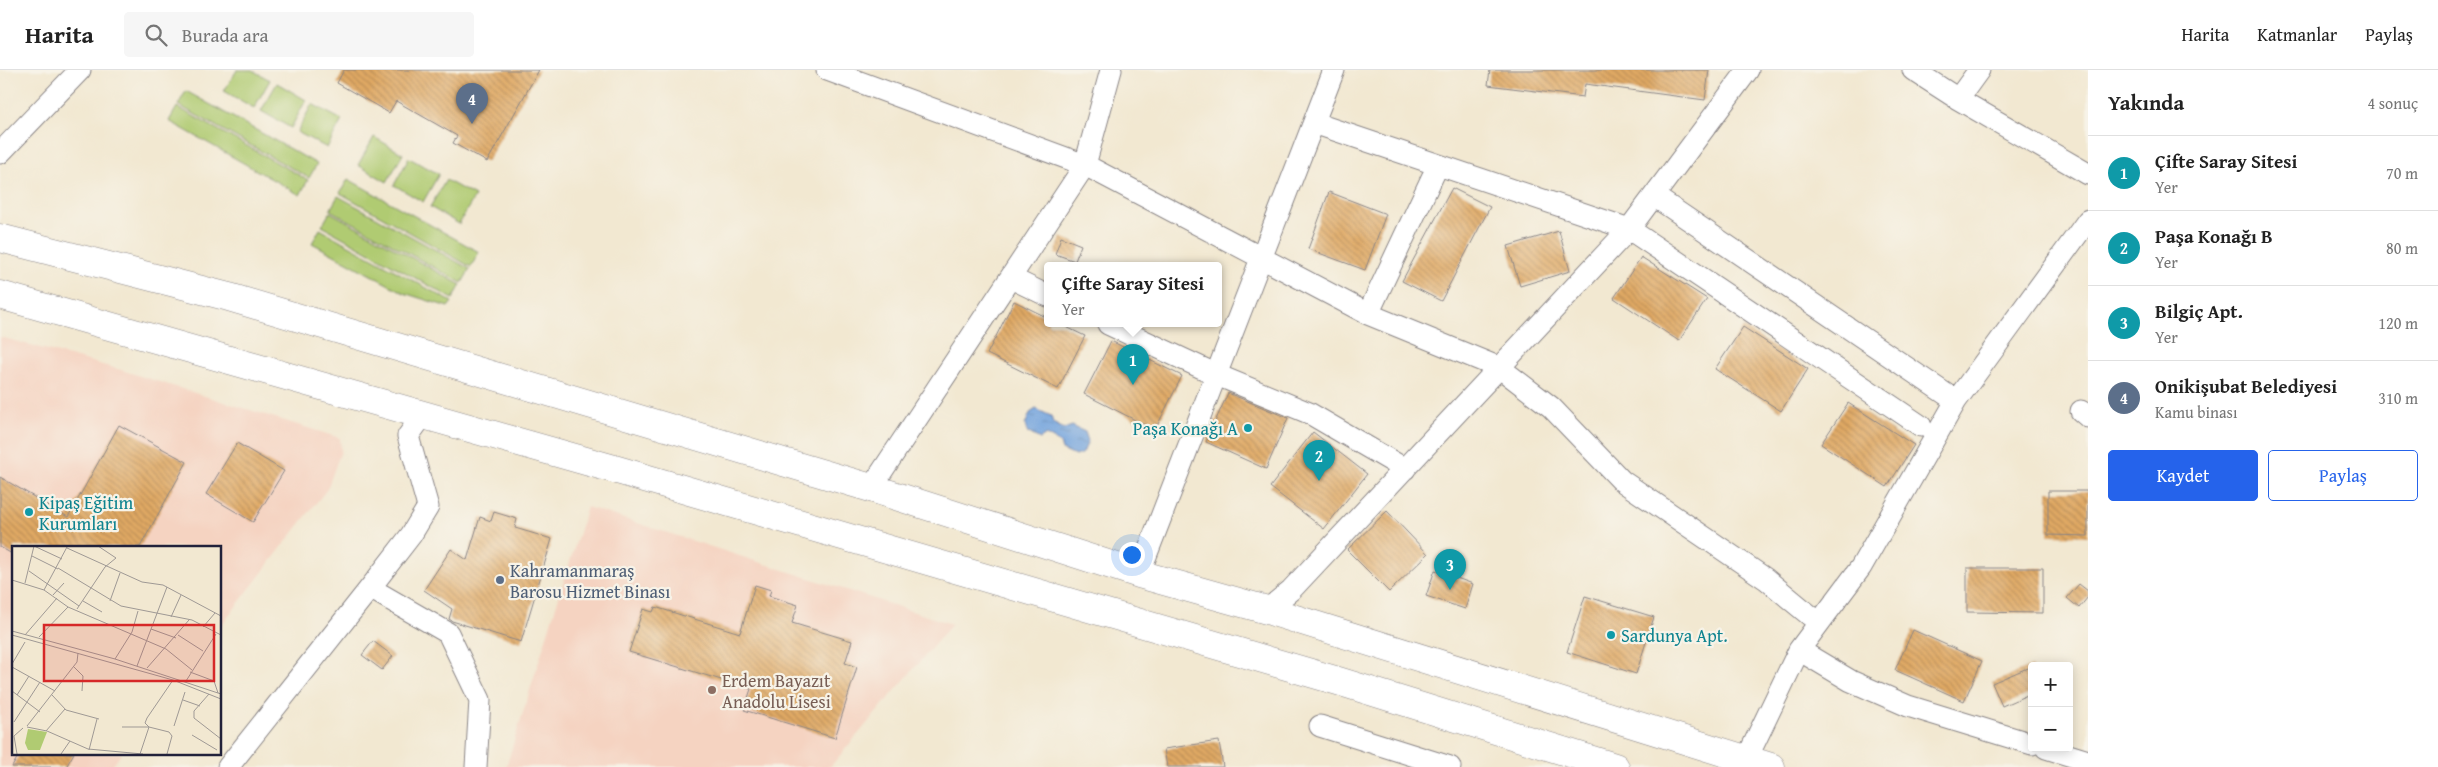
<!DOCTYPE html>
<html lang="tr">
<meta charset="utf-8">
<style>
:root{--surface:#fff;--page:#f6f6f6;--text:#222;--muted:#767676;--line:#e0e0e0;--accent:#2563eb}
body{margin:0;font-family:"Gentium Book Plus",serif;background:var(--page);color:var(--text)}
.controls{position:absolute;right:15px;bottom:15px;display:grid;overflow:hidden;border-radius:5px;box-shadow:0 2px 12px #0003}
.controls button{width:45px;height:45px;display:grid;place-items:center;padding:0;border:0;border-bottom:1px solid var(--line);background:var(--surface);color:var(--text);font:25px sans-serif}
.you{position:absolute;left:1131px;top:484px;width:18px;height:18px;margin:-12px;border:4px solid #fff;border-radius:50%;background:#1a73e8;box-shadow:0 0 0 8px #1a73e833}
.badge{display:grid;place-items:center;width:32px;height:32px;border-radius:50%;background:var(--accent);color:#fff;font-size:16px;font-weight:700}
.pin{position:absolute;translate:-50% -41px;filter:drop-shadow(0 1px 2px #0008)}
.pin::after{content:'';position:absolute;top:26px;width:18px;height:15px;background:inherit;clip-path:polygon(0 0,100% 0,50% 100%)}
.popup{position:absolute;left:1044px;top:192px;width:178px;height:65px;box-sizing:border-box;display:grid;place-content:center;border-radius:5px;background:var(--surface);filter:drop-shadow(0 1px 4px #0005);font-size:16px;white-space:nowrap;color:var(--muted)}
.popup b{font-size:19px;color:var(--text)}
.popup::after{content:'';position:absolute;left:50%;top:100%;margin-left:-10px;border:10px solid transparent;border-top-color:var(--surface)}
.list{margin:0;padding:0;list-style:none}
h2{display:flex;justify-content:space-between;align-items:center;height:65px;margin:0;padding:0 20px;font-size:21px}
h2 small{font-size:16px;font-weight:400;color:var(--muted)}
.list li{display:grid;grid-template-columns:32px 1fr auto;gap:15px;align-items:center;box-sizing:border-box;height:75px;padding:0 20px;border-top:1px solid var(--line)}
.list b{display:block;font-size:19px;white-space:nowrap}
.list p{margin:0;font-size:16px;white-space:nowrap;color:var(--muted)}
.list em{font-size:16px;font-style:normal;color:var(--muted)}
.actions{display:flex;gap:10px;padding:15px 20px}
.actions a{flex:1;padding:11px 0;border:1px solid var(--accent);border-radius:5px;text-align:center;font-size:18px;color:var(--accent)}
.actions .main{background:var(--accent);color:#fff}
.icon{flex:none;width:28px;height:28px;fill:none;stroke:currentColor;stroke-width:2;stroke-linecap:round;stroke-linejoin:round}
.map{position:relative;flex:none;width:2088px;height:697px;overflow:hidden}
header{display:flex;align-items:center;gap:30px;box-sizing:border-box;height:70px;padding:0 25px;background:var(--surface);border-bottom:1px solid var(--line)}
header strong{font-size:24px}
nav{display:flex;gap:28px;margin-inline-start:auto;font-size:18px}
.search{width:350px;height:45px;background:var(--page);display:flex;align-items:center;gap:12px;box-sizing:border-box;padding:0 18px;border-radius:5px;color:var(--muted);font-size:19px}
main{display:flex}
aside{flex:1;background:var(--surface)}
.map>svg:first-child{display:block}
.built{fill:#f5d3c1}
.green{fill:#b0cb72;stroke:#697656}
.water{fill:url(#water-ripples);stroke:#4a628c}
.building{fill:url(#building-back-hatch)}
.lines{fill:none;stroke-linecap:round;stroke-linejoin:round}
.minor-casing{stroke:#8a8586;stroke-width:23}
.major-casing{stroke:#8a8586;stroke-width:29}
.minor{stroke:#fff;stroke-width:21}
.major{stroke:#fff;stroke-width:28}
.culture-dot{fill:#0f9aa8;stroke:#f7f3e8;stroke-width:2}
.service-dot{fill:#5c6f8a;stroke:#f7f3e8;stroke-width:2}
.education-dot{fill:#8d6e63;stroke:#f7f3e8;stroke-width:2}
.labels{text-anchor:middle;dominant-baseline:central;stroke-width:4.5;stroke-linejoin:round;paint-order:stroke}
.culture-label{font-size:18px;fill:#0d838f;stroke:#f7f3e8;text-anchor:start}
.service-label{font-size:18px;fill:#4e5e75;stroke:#f7f3e8;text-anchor:start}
.education-label{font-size:18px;fill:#785e54;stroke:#f7f3e8;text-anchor:start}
.inset-road{fill:none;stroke:#9f9995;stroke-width:1}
.view{fill:#d62828;fill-opacity:0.15;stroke:#d62828;stroke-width:2.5}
.inset-edge{fill:none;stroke:#22223b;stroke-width:2.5}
</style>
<header>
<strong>Harita</strong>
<div class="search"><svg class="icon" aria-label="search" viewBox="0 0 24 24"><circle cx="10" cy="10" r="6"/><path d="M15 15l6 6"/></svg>Burada ara</div>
<nav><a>Harita</a><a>Katmanlar</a><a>Paylaş</a></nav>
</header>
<main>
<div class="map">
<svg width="2088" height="697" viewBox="0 0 2088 697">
<defs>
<pattern id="water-ripples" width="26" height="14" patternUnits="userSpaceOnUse" patternTransform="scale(1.25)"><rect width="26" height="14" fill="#72a3dd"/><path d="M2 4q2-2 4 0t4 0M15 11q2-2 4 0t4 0" fill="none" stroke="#5d84b4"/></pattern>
<pattern id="building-back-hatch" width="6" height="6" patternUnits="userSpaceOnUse" patternTransform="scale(1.25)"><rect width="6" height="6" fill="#e0a964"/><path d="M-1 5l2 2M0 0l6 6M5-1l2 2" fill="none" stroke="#b58954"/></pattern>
</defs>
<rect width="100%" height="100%" fill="#f7f3e8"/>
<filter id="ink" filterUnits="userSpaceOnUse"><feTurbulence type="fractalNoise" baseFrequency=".02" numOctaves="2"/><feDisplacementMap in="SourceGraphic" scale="10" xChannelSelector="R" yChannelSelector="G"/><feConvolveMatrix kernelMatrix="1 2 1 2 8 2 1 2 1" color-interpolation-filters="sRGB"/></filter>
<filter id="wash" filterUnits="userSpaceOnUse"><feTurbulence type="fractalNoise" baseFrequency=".0096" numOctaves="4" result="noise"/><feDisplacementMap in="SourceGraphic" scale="20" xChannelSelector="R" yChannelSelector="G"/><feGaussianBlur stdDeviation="1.12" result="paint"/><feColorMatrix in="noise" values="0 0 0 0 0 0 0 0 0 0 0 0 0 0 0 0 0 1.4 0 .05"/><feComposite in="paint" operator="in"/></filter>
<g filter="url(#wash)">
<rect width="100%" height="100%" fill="#f2e8d1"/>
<path class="built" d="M 0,267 L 121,300 L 340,368 L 341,381 L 327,419 L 220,557 L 220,477 L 14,477 L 14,683 L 122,683 L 111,697 L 0,697 Z
M 587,437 L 952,554 L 830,697 L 506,697 Z"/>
<path class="green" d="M 237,0 L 252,0 L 270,10 L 254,38 L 224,21 Z
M 277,13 L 306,30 L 291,58 L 261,41 Z
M 186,21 L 317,94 L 309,108 L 178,35 Z
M 312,34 L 342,50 L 327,78 L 297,62 Z
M 177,37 L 308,110 L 300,125 L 169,51 Z
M 374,67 L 403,84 L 387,112 L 358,95 Z
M 409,88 L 439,104 L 423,132 L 394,115 Z
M 348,109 L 479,182 L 471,197 L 340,123 Z
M 446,110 L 475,126 L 459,154 L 430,137 Z
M 338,126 L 470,199 L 462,213 L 330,140 Z
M 330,142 L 461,215 L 453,229 L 322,156 Z
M 320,159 L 452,232 L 448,237 L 404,223 L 312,173 Z"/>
<path class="water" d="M 1036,339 L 1051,346 L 1053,353 L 1064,359 L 1072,356 L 1085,362 L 1088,371 L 1083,383 L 1075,386 L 1062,380 L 1060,373 L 1046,365 L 1040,369 L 1027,362 L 1025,355 L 1030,343 Z"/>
<g id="blocks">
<path class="building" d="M 344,0 L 539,0 L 487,92 L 453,73 L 457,66 L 396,31 L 389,43 L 337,13 Z
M 1490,0 L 1709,0 L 1705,30 L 1585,14 L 1583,27 L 1488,15 Z
M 1452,118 L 1490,137 L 1441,231 L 1402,211 Z
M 1329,122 L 1386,144 L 1365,200 L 1308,179 Z
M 1559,161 L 1570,201 L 1520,216 L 1508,176 Z
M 1061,167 L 1081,175 L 1075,191 L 1055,184 Z
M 1641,187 L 1707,229 L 1679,271 L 1614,228 Z
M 1014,231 L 1048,248 L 1048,254 L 1060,254 L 1085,266 L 1058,319 L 987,284 Z
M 1743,257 L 1808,299 L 1781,341 L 1715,299 Z
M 1111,271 L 1182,306 L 1155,360 L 1084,324 Z
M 1228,323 L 1288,348 L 1266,399 L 1206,372 Z
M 1848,333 L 1914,375 L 1887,417 L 1821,374 Z
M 119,355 L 187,392 L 140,477 L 14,477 L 14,485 L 0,477 L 0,407 L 68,447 Z
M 1313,362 L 1367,404 L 1324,459 L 1270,417 Z
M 237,373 L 284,401 L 253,452 L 206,424 Z
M 2048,421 L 2088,421 L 2088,466 L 2048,465 Z
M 1387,441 L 1428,484 L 1389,522 L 1347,480 Z
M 494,442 L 517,449 L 515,458 L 552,469 L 521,572 L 452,551 L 449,549 L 452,539 L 424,520 L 451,479 L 467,490 L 480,447 L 491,451 Z
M 1967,498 L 2043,498 L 2043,543 L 1967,542 Z
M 1435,500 L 1473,514 L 1465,539 L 1426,526 Z
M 2079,514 L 2088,521 L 2088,527 L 2079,538 L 2067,528 Z
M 755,515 L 771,520 L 769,526 L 798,535 L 792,553 L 852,571 L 845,593 L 857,597 L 835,668 L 744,640 L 751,619 L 629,582 L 643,539 L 653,542 L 655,537 L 740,563 Z
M 1585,526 L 1654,547 L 1636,604 L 1567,582 Z
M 1913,560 L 1982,591 L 1964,631 L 1895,600 Z
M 373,571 L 393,586 L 382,600 L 362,585 Z
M 2032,596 L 2032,623 L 2002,636 L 1992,613 Z
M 1219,671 L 1223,697 L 1167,697 L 1164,679 Z
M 20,683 L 74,683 L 66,697 L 12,697 Z"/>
</g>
</g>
<g filter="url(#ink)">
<use href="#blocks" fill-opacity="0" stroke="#8a8586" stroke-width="1"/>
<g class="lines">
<g class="minor-casing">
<path id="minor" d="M 827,0 L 1085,95 L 1368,244 L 1500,298 L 1551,337 L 1622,411 L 1766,509 L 1819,553
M 1913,0 L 1958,29 L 2088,104
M 1958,29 L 1979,0
M 1314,53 L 1629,159 L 1921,356
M 0,83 L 80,0
M 1654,126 L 1956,331
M 1011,208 L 1048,226
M 1368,244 L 1438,95
M 1108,254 L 1217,305 L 1309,343 L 1405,399
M 2081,341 L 2088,347
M 871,418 L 1085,95 L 1111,0
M 1139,504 L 1334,0
M 370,518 L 448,563 L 480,630 L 476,697
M 1267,540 L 1291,520 L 1629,159 L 1748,0
M 1799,580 L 1851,611 L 1908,636 L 2032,674
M 1320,656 L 1450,697
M 2046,678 L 2088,691
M 1747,688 L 1799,580 L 1861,497 L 1956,331 L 2088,150
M 228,697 L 370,518 L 411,465 L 428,437 L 408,366 L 424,344"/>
</g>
<g class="major-casing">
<path id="major" d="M 0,168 L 229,227 L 871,418 L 1139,504 L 1267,540 L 1771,697
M 0,225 L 614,399 L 1338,611 L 1615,697"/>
</g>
<use href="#minor" class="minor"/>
<use href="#major" class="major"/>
</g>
</g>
<g class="culture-dot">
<circle cx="1248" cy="358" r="5"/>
<circle cx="29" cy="442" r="5"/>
<circle cx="1611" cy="565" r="5"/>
</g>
<circle class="service-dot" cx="500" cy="510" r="5"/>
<circle class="education-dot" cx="712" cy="620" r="5"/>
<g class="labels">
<g class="culture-label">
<text x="1238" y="358" text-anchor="end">Paşa Konağı A</text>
<text x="39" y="432">Kipaş Eğitim<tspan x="39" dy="21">Kurumları</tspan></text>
<text x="1621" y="565">Sardunya Apt.</text>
</g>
<g class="service-label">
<text x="510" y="500">Kahramanmaraş<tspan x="510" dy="21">Barosu Hizmet Binası</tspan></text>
</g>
<g class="education-label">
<text x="722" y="610">Erdem Bayazıt<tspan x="722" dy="21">Anadolu Lisesi</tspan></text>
</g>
</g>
<g transform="translate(12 476)">
<rect width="209" height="209" fill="#f2e8d1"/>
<path d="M 16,183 L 35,186 L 28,204 L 16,204 L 13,197 Z" fill="#b0cb72"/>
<path class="inset-road" d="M 55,2 L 130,36 L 151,39 L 209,70M 20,10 L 46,23M 46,22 L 109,60 L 180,74 L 209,89M 17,25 L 67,60M 0,34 L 32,44 L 56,61 L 154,103 L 180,124M 13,37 L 22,0 L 50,13M 32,44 L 55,1M 41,49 L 52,37M 71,55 L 90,66M 98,55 L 108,27M 65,63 L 93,21 L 104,12 L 86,0M 159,71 L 169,49M 191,81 L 203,67M 139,83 L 164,92M 0,85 L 103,113 L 209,148M 0,89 L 161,134 L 209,153M 13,89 L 45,52M 166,89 L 191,105M 27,91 L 56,61M 103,113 L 120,86 L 126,65M 0,118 L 13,96M 125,120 L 155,41M 0,121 L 43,145M 62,121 L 71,130 L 70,145M 135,122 L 177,74M 178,126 L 202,135 L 206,147M 174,135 L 204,88M 0,145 L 28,166M 197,148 L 182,165 L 182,172 L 209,193M 5,149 L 17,130M 40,149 L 54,164 L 87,173M 171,154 L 188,160M 2,176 L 28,136M 15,180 L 65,116 L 66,107M 162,180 L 173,146M 15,181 L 35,185 L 76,203 L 131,208M 110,181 L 137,181 L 157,186 L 160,190 L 155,208M 137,181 L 133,177 L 135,172 L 161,134M 34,185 L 53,163M 180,189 L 205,204M 77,204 L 85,173M 5,208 L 2,190 L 11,182M 49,208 L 58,195M 128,208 L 137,181"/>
<path class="view" d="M 32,79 L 202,79 L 202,135 L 32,135 Z"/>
<rect width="209" height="209" class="inset-edge"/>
</g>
</svg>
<div class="controls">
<button>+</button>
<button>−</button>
</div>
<div class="you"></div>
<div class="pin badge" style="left:1133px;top:315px;background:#0f9aa8">1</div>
<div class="popup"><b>Çifte Saray Sitesi</b>Yer</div>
<div class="pin badge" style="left:1319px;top:411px;background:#0f9aa8">2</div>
<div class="pin badge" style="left:1450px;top:520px;background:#0f9aa8">3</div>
<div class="pin badge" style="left:472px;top:54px;background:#5c6f8a">4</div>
</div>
<aside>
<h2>Yakında<small>4 sonuç</small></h2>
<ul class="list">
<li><span class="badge" style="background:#0f9aa8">1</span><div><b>Çifte Saray Sitesi</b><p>Yer</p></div><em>70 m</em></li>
<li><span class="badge" style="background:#0f9aa8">2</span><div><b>Paşa Konağı B</b><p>Yer</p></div><em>80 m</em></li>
<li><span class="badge" style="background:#0f9aa8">3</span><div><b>Bilgiç Apt.</b><p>Yer</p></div><em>120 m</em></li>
<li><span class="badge" style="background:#5c6f8a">4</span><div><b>Onikişubat Belediyesi</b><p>Kamu binası</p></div><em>310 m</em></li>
</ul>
<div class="actions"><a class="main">Kaydet</a><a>Paylaş</a></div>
</aside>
</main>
